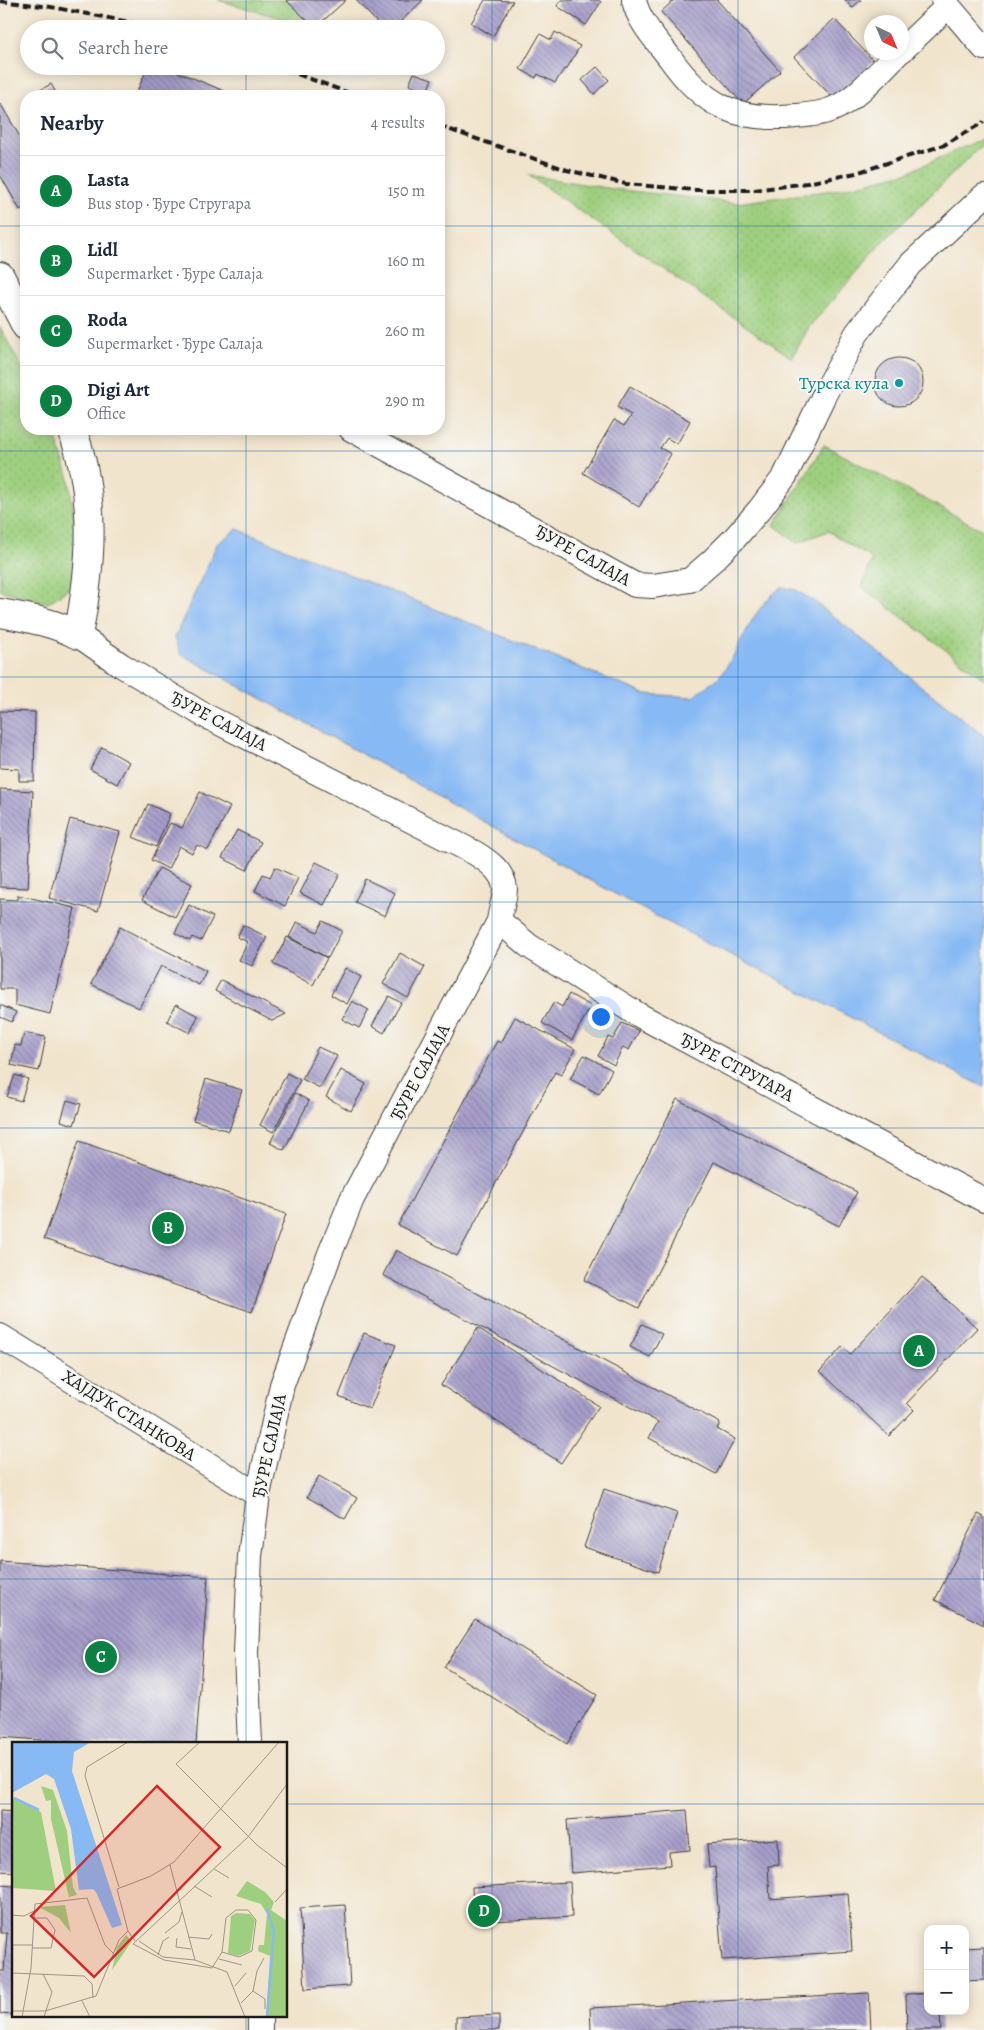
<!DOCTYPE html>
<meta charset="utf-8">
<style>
:root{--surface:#fff;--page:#f6f6f7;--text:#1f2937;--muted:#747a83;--line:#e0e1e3;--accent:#0b8043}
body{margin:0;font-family:Alegreya,serif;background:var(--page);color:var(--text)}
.controls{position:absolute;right:15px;bottom:15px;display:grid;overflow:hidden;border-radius:10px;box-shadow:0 2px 12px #0003}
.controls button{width:45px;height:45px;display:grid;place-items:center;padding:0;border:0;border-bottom:1px solid var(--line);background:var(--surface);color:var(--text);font:25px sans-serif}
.compass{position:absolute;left:864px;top:15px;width:45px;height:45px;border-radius:50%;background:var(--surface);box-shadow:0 2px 12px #0003;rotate:136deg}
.you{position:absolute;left:600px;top:1016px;width:18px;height:18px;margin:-12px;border:4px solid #fff;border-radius:50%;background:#1a73e8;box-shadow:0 0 0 8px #1a73e833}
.badge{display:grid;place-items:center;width:32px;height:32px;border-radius:50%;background:var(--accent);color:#fff;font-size:16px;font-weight:700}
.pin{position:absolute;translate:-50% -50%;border:2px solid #fff;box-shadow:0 1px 5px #0006}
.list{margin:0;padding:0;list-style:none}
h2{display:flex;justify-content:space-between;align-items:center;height:65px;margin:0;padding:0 20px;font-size:21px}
h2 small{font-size:16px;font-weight:400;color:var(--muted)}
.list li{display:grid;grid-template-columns:32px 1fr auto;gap:15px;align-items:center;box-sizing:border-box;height:70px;padding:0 20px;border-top:1px solid var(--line)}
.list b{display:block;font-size:19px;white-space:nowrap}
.list p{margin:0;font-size:16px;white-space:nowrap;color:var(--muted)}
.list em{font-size:16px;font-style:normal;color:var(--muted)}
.icon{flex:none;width:28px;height:28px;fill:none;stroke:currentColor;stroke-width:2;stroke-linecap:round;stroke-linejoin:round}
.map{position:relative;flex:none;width:984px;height:2030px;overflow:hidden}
.search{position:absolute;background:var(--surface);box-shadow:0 2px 12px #0003;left:20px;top:20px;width:425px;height:55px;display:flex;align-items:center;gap:12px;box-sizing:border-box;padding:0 18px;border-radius:28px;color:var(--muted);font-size:19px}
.panel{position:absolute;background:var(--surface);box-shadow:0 2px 12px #0003;left:20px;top:90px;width:425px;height:345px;border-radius:20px}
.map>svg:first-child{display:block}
.grass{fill:url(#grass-dots);stroke:#5d764e}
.water{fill:#87b9f4;stroke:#526a88}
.building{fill:url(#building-back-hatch)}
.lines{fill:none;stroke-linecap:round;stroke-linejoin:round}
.street-casing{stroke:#3c3a36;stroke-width:26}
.secondary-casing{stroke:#3c3a36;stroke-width:30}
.street{stroke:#fff;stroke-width:24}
.secondary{stroke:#fff;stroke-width:28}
.rail{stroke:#1c1c1c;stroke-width:4;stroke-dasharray:8 4;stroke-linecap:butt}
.grid{fill:none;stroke:#1f6fb2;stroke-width:1;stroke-opacity:0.55}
.culture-dot{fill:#0f9aa8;stroke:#f6f6f2;stroke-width:2}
.labels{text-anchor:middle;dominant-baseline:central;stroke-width:4;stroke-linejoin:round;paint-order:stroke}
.culture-label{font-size:18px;fill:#0d838f;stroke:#f6f6f2;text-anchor:end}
.street-label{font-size:18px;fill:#1c1c1c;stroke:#f6f6f2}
.inset-river{fill:none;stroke:#87b9f4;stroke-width:2.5}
.inset-road{fill:none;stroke:#9c9486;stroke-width:1}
.view{fill:#d62828;fill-opacity:0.15;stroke:#d62828;stroke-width:2.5}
.inset-edge{fill:none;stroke:#1c1c1c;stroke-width:2.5}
</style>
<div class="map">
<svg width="984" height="2030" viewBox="0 0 984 2030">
<defs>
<pattern id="grass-dots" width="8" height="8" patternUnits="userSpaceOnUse" patternTransform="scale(1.25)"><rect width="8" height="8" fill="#9ecf7f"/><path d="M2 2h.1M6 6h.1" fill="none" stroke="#88b16d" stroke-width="1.8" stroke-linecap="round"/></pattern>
<pattern id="building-back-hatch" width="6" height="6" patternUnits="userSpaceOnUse" patternTransform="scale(1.25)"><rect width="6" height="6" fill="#a79fcb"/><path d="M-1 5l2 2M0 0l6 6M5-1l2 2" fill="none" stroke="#8781a4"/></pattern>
</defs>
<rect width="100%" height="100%" fill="#f6f6f2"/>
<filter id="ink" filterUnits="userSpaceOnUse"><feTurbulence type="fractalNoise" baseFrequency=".02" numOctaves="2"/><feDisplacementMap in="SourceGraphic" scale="10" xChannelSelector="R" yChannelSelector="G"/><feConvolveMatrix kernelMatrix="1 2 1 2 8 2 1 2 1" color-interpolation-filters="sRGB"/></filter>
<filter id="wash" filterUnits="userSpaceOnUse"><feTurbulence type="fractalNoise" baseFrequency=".0096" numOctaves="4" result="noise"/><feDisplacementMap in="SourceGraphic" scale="20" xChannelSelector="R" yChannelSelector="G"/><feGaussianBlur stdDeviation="1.12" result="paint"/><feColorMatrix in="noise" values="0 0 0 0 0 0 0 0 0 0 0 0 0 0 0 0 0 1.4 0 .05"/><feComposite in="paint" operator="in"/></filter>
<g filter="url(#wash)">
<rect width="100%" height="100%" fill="#f1e4cc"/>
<path class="grass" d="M 218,0 L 286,0 L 315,28 Z
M 984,138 L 984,143 L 885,240 L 809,327 L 792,358 L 528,175 L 613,189 L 737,203 L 840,189 L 906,173 Z
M 0,327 L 26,376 L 26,429 L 53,429 L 69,479 L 77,540 L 71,587 L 48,603 L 0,590 Z
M 824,445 L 984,531 L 984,679 L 862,587 L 872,559 L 828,531 L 797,543 L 774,525 Z"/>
<path class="water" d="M 237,529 L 645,694 L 693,697 C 702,689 716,682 723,672 C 745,642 749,611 782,587 L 796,590 L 815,602 L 984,736 L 984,1087 L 637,906 L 181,654 L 175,637 L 217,544 Z"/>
<g id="blocks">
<path class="building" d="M 286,0 L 346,0 L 315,28 Z
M 356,0 L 423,0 L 393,29 L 383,29 Z
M 485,0 L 513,1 L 493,36 L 471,23 Z
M 561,0 L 598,0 L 601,2 L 586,25 L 557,6 Z
M 674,0 L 717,0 L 780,71 L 743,104 L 661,12 Z
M 845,0 L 861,0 L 852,8 Z
M 834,19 L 874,61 L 834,99 L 794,57 Z
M 555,32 L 580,46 L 566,70 L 564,69 L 555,83 L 538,74 L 536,78 L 520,69 L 540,34 L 551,40 Z
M 148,66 L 164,66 L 236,96 L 147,96 L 137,92 Z
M 597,67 L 609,80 L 594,94 L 582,80 Z
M 414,73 L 432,79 L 427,92 L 409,85 Z
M 51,84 L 58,96 L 30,96 Z
M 0,103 L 26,147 L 26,206 L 20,210 L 0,175 Z
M875 382a24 24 0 1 1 48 0a24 24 0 1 1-48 0Z
M 630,386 L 690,421 L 677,444 L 667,438 L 660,448 L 671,454 L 639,507 L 583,473 L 614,420 L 624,426 L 631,415 L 617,407 Z
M 0,711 L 35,712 L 34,781 L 19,781 L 19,769 L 0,768 Z
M 102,747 L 129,762 L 117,784 L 90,769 Z
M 0,789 L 33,791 L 28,888 L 0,887 Z
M 200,792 L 230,807 L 208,850 L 197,845 L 192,853 L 179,846 L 168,869 L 151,860 L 170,823 L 182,828 Z
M 148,804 L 170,814 L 156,847 L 133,837 Z
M 70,819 L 120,832 L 98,911 L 49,898 Z
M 237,830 L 261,842 L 247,870 L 222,858 Z
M 316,862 L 340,874 L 324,905 L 300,893 Z
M 275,867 L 298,878 L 285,906 L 255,891 L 263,874 L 270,877 Z
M 159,868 L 192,884 L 175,917 L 142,900 Z
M 365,879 L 395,893 L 385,916 L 355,902 Z
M 18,895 L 75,908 L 50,1014 L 15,1005 L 15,989 L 0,989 L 0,899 L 18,900 Z
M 189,905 L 213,917 L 201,941 L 192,937 L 190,941 L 175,933 Z
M 323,921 L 342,931 L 328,958 L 289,937 L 297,922 L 317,932 Z
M 243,925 L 267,937 L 252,966 L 239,960 L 248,942 L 237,937 Z
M 120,927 L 206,971 L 199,985 L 161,966 L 139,1008 L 91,984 Z
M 287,937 L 327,958 L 313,985 L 273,964 Z
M 400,953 L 425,967 L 408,998 L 383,984 Z
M 345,968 L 361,977 L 347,1004 L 331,995 Z
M 221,980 L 286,1014 L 272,1021 L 215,991 Z
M 569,994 L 591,1006 L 572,1040 L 542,1023 L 554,1002 L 562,1007 Z
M 389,996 L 401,1003 L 384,1033 L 372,1026 Z
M 352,1001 L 369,1010 L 359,1028 L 342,1019 Z
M 176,1004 L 198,1016 L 190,1033 L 167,1021 Z
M 0,1005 L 16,1012 L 12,1022 L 0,1017 Z
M 515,1017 L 575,1049 L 561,1075 L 555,1072 L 457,1256 L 398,1225 L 497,1041 L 501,1043 Z
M 622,1023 L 639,1031 L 629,1050 L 623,1047 L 614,1065 L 598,1056 L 608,1037 L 613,1039 Z
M 24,1033 L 46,1037 L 39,1071 L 11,1065 L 15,1045 L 21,1046 Z
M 318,1047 L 337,1056 L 320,1088 L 302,1079 Z
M 584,1055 L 612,1070 L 599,1094 L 570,1079 Z
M 341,1070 L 366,1084 L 351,1111 L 326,1097 Z
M 287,1073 L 300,1080 L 273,1132 L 260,1125 Z
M 15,1075 L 28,1079 L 21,1101 L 7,1097 Z
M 206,1079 L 242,1090 L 229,1131 L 193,1120 Z
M 295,1093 L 309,1101 L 284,1150 L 270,1143 Z
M 677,1099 L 857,1192 L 839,1226 L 714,1162 L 639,1308 L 584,1280 Z
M 67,1100 L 81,1104 L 74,1125 L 61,1121 Z
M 79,1141 L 286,1214 L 252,1312 L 44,1239 Z
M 396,1250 L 720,1423 L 717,1429 L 735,1439 L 716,1474 L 649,1438 L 658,1422 L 383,1275 Z
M 922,1277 L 977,1328 L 907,1403 L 914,1410 L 889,1436 L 820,1371 L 842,1347 L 850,1354 Z
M 642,1324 L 662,1334 L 650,1357 L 630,1347 Z
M 478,1328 L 599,1406 L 561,1463 L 441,1385 Z
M 364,1333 L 396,1345 L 370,1409 L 339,1396 Z
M 319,1476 L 357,1498 L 345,1519 L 307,1497 Z
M 604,1489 L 677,1513 L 658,1572 L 584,1547 Z
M 978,1514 L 984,1517 L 984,1625 L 935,1600 Z
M 0,1561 L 208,1577 L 196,1744 L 94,1744 L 0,1737 Z
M 475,1619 L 597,1695 L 567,1744 L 444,1667 Z
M 687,1810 L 690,1850 L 669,1852 L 670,1865 L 571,1873 L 567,1820 Z
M 0,1811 L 14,1812 L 14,1872 L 0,1871 Z
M 778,1839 L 779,1865 L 768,1866 L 770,1899 L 848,1893 L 852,1951 L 722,1960 L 715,1867 L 709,1868 L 707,1844 Z
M 570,1882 L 572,1917 L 474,1922 L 472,1887 Z
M 0,1885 L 14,1886 L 14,2015 L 0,2014 L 0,1971 L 4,1971 L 7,1933 L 0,1933 Z
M 345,1905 L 350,1986 L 305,1989 L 300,1908 Z
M 984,1947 L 984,1980 L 965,1981 L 965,1948 Z
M 869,1993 L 871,2030 L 591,2030 L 590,2008 Z
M 928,1993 L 928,2011 L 940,2011 L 941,2030 L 907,2030 L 906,1994 Z
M 499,2015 L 499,2030 L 456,2030 L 456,2017 Z"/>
</g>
</g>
<g filter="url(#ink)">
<use href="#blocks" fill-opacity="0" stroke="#3c3a36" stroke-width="1"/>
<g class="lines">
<g class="street-casing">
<path id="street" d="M 634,0 C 638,21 657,41 670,58 C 704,106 736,122 796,116 C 808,115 822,114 833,109 C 854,101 882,69 899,52
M 943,0 L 984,48
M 902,50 L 948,6
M 351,429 L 635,585 L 653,586 L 690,580 L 713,560 L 734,539 L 760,509 L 785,476 L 824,395 L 857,333 L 911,264 L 984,196
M 78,635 L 121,665 L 202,714 L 475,853 C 488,861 504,872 505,889 C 505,899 500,911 499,921 L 352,1199 L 329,1256 L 282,1385 L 258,1495 L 250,1556 L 246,1653 L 250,1744
M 499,921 L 529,946 L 637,1014 L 984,1200
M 0,1336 L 258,1495
M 260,2016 L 260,2030"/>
</g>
<g class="secondary-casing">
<path id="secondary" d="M 0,276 L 26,326
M 0,613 C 28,618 53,622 78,635 C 92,565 97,497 72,429"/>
</g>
<use href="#street" class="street"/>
<use href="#secondary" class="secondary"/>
<path class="rail" d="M 0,1 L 51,7 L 166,29
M 275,66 L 357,96
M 439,126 L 567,170 L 626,184 L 696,190 L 755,190 L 807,183 L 856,173 L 944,145 L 984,122"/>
</g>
</g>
<path class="grid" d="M 246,0 L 246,29M 492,0 L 492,2030M 738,0 L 738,2030M 246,66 L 246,96M 0,226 L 26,226M 439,226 L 984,226M 246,429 L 246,1744M 0,451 L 984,451M 0,677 L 984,677M 0,902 L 984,902M 0,1128 L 984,1128M 0,1353 L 984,1353M 0,1579 L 984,1579M 0,1804 L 14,1804M 286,1804 L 984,1804M 246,2016 L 246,2030"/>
<circle class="culture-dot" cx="899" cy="383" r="5"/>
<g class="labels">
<g class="culture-label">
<text x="889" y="383">Турска кула</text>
</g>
<g class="street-label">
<text transform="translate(583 555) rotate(29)">ЂУРЕ САЛАЈА</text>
<text transform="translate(219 721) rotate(28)">ЂУРЕ САЛАЈА</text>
<text transform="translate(737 1067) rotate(28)">ЂУРЕ СТРУГАРА</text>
<text transform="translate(420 1072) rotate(-62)">ЂУРЕ САЛАЈА</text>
<text transform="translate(129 1415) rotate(32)">ХАЈДУК СТАНКОВА</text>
<text transform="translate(269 1446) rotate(-78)">ЂУРЕ САЛАЈА</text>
</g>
</g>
<g transform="translate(12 1742)">
<rect width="275" height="275" fill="#f1e4cc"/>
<path d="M 29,44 L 41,48 L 55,89 L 61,145 L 65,153 L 57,155 L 39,77 L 39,58 L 34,59 ZM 235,139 L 253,150 L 262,160 L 259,168 L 275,179 L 275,275 L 254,275 L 258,214 L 246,209 L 247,203 L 252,203 L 255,172 L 249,162 L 224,154 ZM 53,163 L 59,191 L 47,176 L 27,165 ZM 114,193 L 120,199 L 100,228 L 105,205 Z" fill="#9ecf7f"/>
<path d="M 0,56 L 29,70 L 44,149 L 0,146 Z" fill="#9ecf7f"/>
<path d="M 19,97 L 25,125 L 6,128 L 0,101 ZM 224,171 L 238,172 L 243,178 L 238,209 L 226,214 L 216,211 L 219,174 Z" fill="#9ecf7f"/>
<path d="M 0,0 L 79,0 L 62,10 L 60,29 L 110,183 L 100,186 L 84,150 L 81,147 L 67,148 L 59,87 L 42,37 L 34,32 L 0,51 Z" fill="#87b9f4"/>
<path class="inset-river" d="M 2,56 L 27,68M 255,167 L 262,190 L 255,275"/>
<path class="inset-road" d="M 188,0 L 164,22 L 245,103 L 275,126M 158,123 L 183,218M 202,127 L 217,136M 182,144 L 200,155M 107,145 L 73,34 L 75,25 L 116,0M 263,160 L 275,147M 0,173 L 12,174 L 22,169M 116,189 L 105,147 L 139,134 L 162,120 L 267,0M 153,191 L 167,180 L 170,170M 176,195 L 197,197 L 200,192M 165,196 L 164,205 L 179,207M 127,199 L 151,215 L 183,218 L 215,230 L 233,275M 121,202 L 152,218 L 200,226 L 210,210 L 214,176 L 224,168 L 236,168 L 244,178 L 240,209 L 227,215 L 210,210M 121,202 L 236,95 L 275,42M 0,203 L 20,203M 20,206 L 39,206 L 43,188 L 35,176 L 22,176M 146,213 L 151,199 L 157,195M 207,217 L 230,223M 0,231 L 72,234 L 80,242 L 81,256M 31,232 L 40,250 L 32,275M 223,244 L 234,231M 241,249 L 253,257 L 253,267M 70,259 L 78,275M 229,261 L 241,249 L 245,229 L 252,216M 0,269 L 33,269 L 84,254 L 107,198 L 116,189 L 123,199M 10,275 L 19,226 L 23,162 L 75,156 L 93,203 L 101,211"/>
<path class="view" d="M 145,44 L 208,105 L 82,235 L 19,174 Z"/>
<rect width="275" height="275" class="inset-edge"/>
</g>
</svg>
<div class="controls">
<button>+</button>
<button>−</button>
</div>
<svg class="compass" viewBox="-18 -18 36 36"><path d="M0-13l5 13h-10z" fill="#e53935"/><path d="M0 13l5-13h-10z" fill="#747a83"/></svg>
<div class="you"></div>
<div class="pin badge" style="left:919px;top:1351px">A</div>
<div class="pin badge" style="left:168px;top:1228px">B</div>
<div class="pin badge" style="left:101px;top:1657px">C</div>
<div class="pin badge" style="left:484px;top:1911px">D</div>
<div class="search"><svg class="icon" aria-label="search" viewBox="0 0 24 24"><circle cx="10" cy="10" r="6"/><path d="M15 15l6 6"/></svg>Search here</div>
<section class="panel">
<h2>Nearby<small>4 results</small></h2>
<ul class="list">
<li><span class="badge">A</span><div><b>Lasta</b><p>Bus stop · Ђуре Стругара</p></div><em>150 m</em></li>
<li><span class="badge">B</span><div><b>Lidl</b><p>Supermarket · Ђуре Салаја</p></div><em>160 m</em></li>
<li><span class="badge">C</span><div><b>Roda</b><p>Supermarket · Ђуре Салаја</p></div><em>260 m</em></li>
<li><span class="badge">D</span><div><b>Digi Art</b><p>Office</p></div><em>290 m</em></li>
</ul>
</section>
</div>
